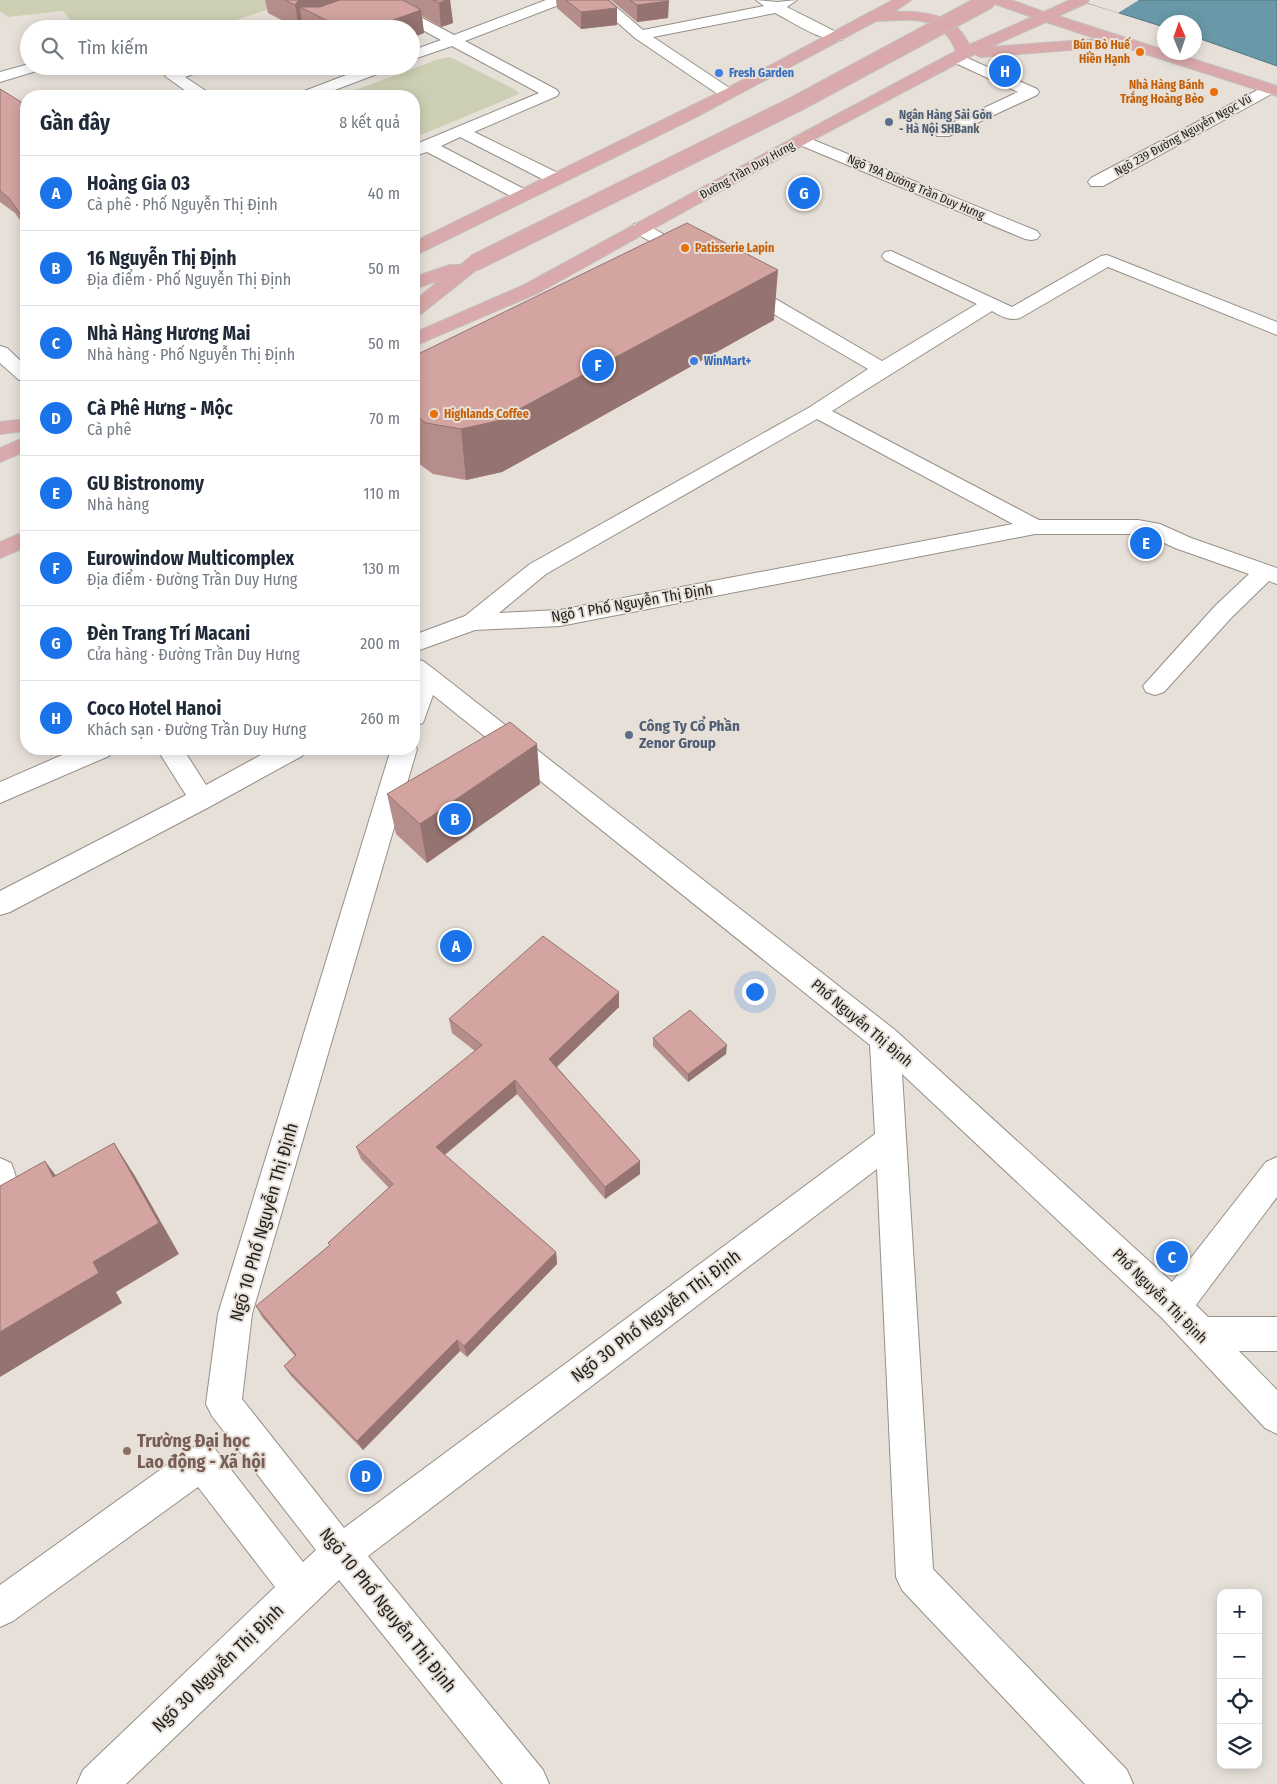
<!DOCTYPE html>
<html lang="vi">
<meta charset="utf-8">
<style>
:root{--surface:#fff;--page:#f2f2f3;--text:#1f2937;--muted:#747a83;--line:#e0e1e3;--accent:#1a73e8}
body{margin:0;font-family:"Fira Sans Condensed",sans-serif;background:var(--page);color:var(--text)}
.controls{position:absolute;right:15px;bottom:15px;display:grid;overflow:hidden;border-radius:10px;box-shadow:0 2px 12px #0003}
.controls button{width:45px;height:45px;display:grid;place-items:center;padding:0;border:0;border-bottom:1px solid var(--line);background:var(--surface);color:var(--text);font:25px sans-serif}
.compass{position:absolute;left:1157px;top:15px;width:45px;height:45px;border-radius:50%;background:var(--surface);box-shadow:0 2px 12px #0003;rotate:358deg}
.you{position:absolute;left:754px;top:991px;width:18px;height:18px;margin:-12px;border:4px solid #fff;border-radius:50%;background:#1a73e8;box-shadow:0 0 0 8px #1a73e833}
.badge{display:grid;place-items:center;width:32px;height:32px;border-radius:50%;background:var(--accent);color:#fff;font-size:16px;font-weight:700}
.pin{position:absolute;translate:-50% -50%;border:2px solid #fff;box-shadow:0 1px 5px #0006}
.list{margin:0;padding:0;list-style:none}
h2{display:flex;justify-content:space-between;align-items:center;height:65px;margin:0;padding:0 20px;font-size:21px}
h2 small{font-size:16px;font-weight:400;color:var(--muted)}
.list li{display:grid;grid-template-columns:32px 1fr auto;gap:15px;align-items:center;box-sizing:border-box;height:75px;padding:0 20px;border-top:1px solid var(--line)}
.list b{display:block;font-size:19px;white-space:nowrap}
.list p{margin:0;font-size:16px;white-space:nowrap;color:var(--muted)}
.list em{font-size:16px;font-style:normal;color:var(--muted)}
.icon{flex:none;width:28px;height:28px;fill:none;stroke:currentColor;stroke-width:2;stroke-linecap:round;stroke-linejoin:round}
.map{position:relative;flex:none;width:1277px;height:1784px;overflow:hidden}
.search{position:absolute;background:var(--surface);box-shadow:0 2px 12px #0003;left:20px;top:20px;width:400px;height:55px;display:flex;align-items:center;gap:12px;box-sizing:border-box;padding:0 18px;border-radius:28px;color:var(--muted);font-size:19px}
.panel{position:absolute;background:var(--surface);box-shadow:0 2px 12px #0003;left:20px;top:90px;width:400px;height:665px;border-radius:20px}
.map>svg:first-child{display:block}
.green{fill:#cdcfb4}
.water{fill:#6999a9;stroke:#557680}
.pier{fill:#e7e0d9}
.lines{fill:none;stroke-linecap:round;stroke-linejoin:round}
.minor-casing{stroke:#958f88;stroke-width:2}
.major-casing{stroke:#c2c1c1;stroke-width:2}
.minor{fill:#fff;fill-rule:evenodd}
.major{fill:#daa9ab;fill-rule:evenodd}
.major-bridge-casing{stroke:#c2c1c1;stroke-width:18;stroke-linecap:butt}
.major-bridge{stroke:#daa9ab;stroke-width:16}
.wall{fill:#b58d8a}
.shaded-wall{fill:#947370}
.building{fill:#d3a4a0;stroke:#947370}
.food-dot{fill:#e8710a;stroke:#e7e0d9;stroke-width:2}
.shop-dot{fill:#3f7fe0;stroke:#e7e0d9;stroke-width:2}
.service-dot{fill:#5c6f8a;stroke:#e7e0d9;stroke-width:2}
.education-dot{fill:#8d6e63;stroke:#e7e0d9;stroke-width:2}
.labels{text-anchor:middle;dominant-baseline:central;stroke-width:4;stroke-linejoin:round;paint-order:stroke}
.far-food-label{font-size:12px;font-weight:bold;fill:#c56008;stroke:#e7e0d9;text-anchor:end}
.far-shop-label{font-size:12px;font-weight:bold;fill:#366cbe;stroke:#e7e0d9;text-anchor:start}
.far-service-label{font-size:12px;font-weight:bold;fill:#4e5e75;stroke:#e7e0d9;text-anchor:start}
.far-street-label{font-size:12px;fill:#252320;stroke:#e7e0d9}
.street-label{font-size:15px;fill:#252320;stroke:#e7e0d9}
.service-label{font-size:15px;font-weight:bold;fill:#4e5e75;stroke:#e7e0d9;text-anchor:start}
.near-street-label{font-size:18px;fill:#252320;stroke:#e7e0d9}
.near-education-label{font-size:18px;font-weight:bold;fill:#785e54;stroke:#e7e0d9;text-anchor:start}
</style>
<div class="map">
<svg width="1277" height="1784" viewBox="0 0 1277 1784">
<rect width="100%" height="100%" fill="#e7e0d9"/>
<path class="green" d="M 0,0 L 298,0 L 208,29 L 176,29 L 165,22 L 145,29 L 78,29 L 63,11 L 8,17 L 0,11 Z
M 450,57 L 512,88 L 518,92 L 519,94 L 414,138 L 414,96 L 339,96 L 436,60 Z"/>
<path class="water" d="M 1078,0 L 1277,0 L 1277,66 L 1195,37 L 1194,22 L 1164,22 L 1164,27 Z"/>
<path class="pier" d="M 1078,0 L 1139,0 L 1118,13 Z"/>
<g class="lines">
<g class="minor-casing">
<path id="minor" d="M 546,0 L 566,0 L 564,3 L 465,41 L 557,90 L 559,93 L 557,96 L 474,132 L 562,175 L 564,179 L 562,183 L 550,183 L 460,137 L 441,146 L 528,191 L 531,195 L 528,199 L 522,200 L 516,199 L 427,152 L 414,156 L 414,145 L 539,93 L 452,46 L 411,60 L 411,51 L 441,40 L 384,9 L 382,6 L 384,3 L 394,3 L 454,35 Z
M 592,0 L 608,0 L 643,30 L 764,6 L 756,0 L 777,2 L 797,0 L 787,7 C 796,12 842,34 844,37 L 842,40 C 825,44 791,21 775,13 L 653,37 L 734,91 L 736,94 L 734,97 L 722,97 L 635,38 Z
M 956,53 L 1037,89 L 1039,92 L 1037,95 L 949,136 L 937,136 L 935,133 L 937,130 L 1018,92 L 951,61 L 948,58 L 951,55 Z
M 29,64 L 29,66 L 45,66 L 43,69 L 0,82 L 0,72 Z
M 186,66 L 209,66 L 207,69 L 185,77 L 209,93 L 211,96 L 193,96 L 165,76 L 168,73 Z
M 370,66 L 392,66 L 390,69 L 319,96 L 297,96 L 299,93 Z
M 1269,84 L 1275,86 L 1277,89 L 1275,92 L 1103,186 L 1091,186 L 1088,182 L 1091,178 Z
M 801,135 L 1037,231 L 1040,235 L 1037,239 L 1031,240 L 1025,239 L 795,143 L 793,140 L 795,137 Z
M 640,223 L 646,224 L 694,252 L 697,256 L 694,260 L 688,261 L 682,260 L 634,232 L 631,228 L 634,224 Z
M 891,251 L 1012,307 L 1101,256 L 1107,255 L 1277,322 L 1277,335 L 1108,267 L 1020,318 C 1009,321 1001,316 992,311 L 832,411 L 1039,520 L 1138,520 L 1160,524 L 1191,538 L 1277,568 L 1277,584 L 1269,581 L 1231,618 L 1164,692 L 1155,695 L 1146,692 L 1143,686 L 1215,606 L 1249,574 L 1175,548 L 1147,535 L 1138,534 L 1035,534 L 560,626 L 475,630 L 414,652 L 414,635 L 465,616 L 530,564 L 810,407 L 868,369 L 736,292 L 734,288 L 736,284 L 743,282 L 750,284 L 882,361 L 977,304 L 885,260 L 882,256 L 885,252 ZM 817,419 L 1013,524 L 560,610 L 499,613 L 546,574 Z
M 0,346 L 7,348 L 26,366 L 26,382 L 19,380 L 0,363 Z
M 414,659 L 423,661 L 435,670 L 895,1030 L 1172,1282 L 1266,1162 L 1277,1157 L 1277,1197 L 1196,1305 L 1208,1317 L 1277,1317 L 1277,1351 L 1239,1351 L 1277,1390 L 1277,1434 L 1265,1428 L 1162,1318 L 902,1074 L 933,1569 L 1127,1770 L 1133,1784 L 1085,1784 L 902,1590 L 896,1577 L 877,1169 L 368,1556 L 543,1770 L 549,1784 L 503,1784 L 339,1580 L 126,1784 L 77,1784 L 83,1770 L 275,1587 L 198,1487 L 13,1621 L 0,1627 L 0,1585 L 189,1449 L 202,1444 L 215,1449 L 303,1562 L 316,1550 L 212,1416 L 206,1404 L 218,1314 L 391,749 L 414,749 L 414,744 L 417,749 L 252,1314 L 242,1399 L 344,1528 L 875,1134 L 870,1045 L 433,695 L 423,723 L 414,726 Z
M 76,749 L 113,749 L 109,756 L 0,803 L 0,782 Z
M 157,749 L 183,749 L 206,785 L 272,749 L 306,749 L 302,756 L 211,806 L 10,912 L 0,915 L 0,891 L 186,795 Z
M 0,1158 L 11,1163 C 17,1177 20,1189 13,1203 L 2,1208 L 0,1207 Z"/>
</g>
<g class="major-casing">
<path id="major" d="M 893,0 L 911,0 L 894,12 C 924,11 956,14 969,45 L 1032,17 L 992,3 L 990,0 L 1011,0 L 1044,12 L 1070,0 L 1089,0 L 1087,3 L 1058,16 L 1164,50 L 1164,52 L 1171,52 L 1277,86 L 1277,96 L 1114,44 L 1107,47 L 981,57 L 975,54 L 807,143 L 538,293 L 414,346 L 414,333 L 524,285 L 795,137 L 956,51 C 941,13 911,20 876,21 L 694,118 L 420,253 L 414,254 L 414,242 L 726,89 ZM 1046,22 L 1098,39 L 990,47 Z
M 474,258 L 480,259 L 483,263 L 480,267 L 421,314 L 414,316 L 414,301 L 440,280 L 414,289 L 414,277 L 450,265 L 460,265 L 468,259 Z
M 26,419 L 26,431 L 0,434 L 0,422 Z
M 26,437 L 26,451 L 0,462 L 0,448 Z
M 26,531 L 26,547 L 0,558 L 0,542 Z"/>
</g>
<use href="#minor" class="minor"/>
<use href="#major" class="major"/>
<g class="major-bridge-casing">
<path id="major-bridge" d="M 474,263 L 796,104 L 989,0"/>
</g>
<use href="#major-bridge" class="major-bridge"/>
</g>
<path class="wall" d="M 265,0 L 450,0 L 453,23 L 441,27 L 422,16 L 424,33 L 411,38 L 411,29 L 303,29 L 302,24 L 299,29 L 268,13 Z
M 556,0 L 608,0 L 617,25 L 581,29 L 557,8 Z
M 611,0 L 668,0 L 668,18 L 637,22 Z
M 0,89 L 26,105 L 26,229 L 15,213 L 0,202 Z
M 774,320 L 502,472 L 466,480 L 433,474 L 414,460 L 414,356 Z
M 540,784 L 427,863 L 396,834 L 387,794 Z
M 619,992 L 619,1007 L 557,1067 L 640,1161 L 640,1174 L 605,1199 L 517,1094 L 445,1155 L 556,1252 L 557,1264 L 467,1357 L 460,1351 L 363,1450 L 291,1376 L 284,1366 L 295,1356 L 262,1317 L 256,1306 L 330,1245 L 328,1243 L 389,1188 L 361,1159 L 356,1147 L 475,1051 L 452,1033 L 449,1019 Z
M 653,1038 L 726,1054 L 688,1082 L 653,1046 Z"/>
<path class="shaded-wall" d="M 300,0 L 371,0 L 321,18 L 300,7 L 302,24 L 299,29 L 295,5 L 298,1 Z
M 447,0 L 450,0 L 453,23 L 441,27 L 439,3 Z
M 669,1 L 668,18 L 637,22 L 637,5 Z
M 617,8 L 617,25 L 581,29 L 581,12 Z
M 421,10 L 424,33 L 411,38 L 411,29 L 368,29 Z
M 778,270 L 774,320 L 502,472 L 466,480 L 461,429 Z
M 537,744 L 540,784 L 427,863 L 420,824 Z
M 619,992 L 619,1007 L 551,1072 L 549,1059 Z
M 727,1045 L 726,1054 L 688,1082 L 688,1074 Z
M 515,1080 L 517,1094 L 439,1159 L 436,1147 Z
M 114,1143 L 135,1176 L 179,1254 L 116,1292 L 122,1303 L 0,1377 L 0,1332 L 93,1262 Z
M 45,1161 L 69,1193 L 53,1177 Z
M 640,1161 L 640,1174 L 605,1199 L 605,1187 Z
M 556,1252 L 557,1264 L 467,1357 L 464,1346 Z
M 457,1340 L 460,1351 L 363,1450 L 357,1441 Z"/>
<path class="building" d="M 285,0 L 300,0 L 298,1 L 295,5 Z
M 340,0 L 403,0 L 421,10 L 368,29 L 344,29 L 300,7 L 320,7 Z
M 433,0 L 447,0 L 439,3 Z
M 566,0 L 608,0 L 617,8 L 581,12 Z
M 630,0 L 668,0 L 669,1 L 637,5 Z
M 0,89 L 26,105 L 26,222 L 9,198 L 0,191 Z
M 687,223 L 778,270 L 497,421 L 461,429 L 426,423 L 414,414 L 414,356 Z
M 510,722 L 537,744 L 420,824 L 387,794 Z
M 543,936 L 619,992 L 549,1059 L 640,1161 L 605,1187 L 515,1080 L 436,1147 L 556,1252 L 464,1346 L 457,1340 L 357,1441 L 284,1366 L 296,1355 L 256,1306 L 330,1245 L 328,1243 L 393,1184 L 356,1147 L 482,1045 L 449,1019 Z
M 690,1010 L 727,1045 L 688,1074 L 653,1038 Z
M 114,1143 L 159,1223 L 93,1262 L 99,1273 L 0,1332 L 0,1186 L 45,1161 L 53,1177 Z"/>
<g class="food-dot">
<circle cx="1140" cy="52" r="5"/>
<circle cx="1214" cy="92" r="5"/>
<circle cx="685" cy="248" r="5"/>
<circle cx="434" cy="414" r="5"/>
</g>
<g class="shop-dot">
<circle cx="719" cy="73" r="5"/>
<circle cx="694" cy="361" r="5"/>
</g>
<g class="service-dot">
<circle cx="889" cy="122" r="5"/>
<circle cx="629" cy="735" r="5"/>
</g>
<circle class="education-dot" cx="127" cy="1451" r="5"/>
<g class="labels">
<g class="far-food-label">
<text x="1130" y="45">Bún Bò Huế<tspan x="1130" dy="14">Hiền Hạnh</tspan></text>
<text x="1204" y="85">Nhà Hàng Bánh<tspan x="1204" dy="14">Trắng Hoàng Bèo</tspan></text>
<text x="695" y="248" text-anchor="start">Patisserie Lapin</text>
<text x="444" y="414" text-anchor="start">Highlands Coffee</text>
</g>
<g class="far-shop-label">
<text x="729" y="73">Fresh Garden</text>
<text x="704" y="361">WinMart+</text>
</g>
<g class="far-service-label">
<text x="899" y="115">Ngân Hàng Sài Gòn<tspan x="899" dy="14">- Hà Nội SHBank</tspan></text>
</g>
<g class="far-street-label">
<text transform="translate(1183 135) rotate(-29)">Ngõ 239 Đường Nguyễn Ngọc Vũ</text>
<text transform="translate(747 170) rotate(-29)">Đường Trần Duy Hưng</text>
<text transform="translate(916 187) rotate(23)">Ngõ 19A Đường Trần Duy Hưng</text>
</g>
<g class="street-label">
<text transform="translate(632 603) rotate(-10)">Ngõ 1 Phố Nguyễn Thị Định</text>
<text transform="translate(862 1023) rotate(40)">Phố Nguyễn Thị Định</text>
<text transform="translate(1160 1296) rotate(45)">Phố Nguyễn Thị Định</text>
</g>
<g class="service-label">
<text x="639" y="726">Công Ty Cổ Phần<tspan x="639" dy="17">Zenor Group</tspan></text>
</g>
<g class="near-street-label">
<text transform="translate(264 1222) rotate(-74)">Ngõ 10 Phố Nguyễn Thị Định</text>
<text transform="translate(656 1316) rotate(-37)">Ngõ 30 Phố Nguyễn Thị Định</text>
<text transform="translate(388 1610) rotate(51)">Ngõ 10 Phố Nguyễn Thị Định</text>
<text transform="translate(218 1668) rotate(-44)">Ngõ 30 Nguyễn Thị Định</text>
</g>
<g class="near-education-label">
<text x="137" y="1441">Trường Đại học<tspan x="137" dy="21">Lao động - Xã hội</tspan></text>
</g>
</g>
</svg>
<div class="controls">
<button>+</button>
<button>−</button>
<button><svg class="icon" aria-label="locate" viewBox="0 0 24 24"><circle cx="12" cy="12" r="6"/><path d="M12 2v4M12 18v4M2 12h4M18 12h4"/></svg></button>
<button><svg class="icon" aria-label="layers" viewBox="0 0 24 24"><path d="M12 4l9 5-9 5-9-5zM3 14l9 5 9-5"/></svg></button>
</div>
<svg class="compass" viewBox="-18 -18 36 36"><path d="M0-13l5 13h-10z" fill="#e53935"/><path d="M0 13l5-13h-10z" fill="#747a83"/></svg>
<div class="you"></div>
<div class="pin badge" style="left:456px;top:946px">A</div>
<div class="pin badge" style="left:455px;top:819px">B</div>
<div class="pin badge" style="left:1172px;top:1257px">C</div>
<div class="pin badge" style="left:366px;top:1476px">D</div>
<div class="pin badge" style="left:1146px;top:543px">E</div>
<div class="pin badge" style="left:598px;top:365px">F</div>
<div class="pin badge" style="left:804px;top:193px">G</div>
<div class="pin badge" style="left:1005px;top:71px">H</div>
<div class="search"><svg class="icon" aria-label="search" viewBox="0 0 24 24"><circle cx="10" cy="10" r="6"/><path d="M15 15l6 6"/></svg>Tìm kiếm</div>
<section class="panel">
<h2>Gần đây<small>8 kết quả</small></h2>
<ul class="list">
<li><span class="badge">A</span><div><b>Hoàng Gia 03</b><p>Cà phê · Phố Nguyễn Thị Định</p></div><em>40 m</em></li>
<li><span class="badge">B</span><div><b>16 Nguyễn Thị Định</b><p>Địa điểm · Phố Nguyễn Thị Định</p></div><em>50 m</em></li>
<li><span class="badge">C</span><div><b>Nhà Hàng Hương Mai</b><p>Nhà hàng · Phố Nguyễn Thị Định</p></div><em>50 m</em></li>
<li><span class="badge">D</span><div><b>Cà Phê Hưng - Mộc</b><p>Cà phê</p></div><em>70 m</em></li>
<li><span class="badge">E</span><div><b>GU Bistronomy</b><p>Nhà hàng</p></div><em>110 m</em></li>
<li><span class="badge">F</span><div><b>Eurowindow Multicomplex</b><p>Địa điểm · Đường Trần Duy Hưng</p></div><em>130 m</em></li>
<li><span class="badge">G</span><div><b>Đèn Trang Trí Macani</b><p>Cửa hàng · Đường Trần Duy Hưng</p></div><em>200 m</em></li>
<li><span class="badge">H</span><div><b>Coco Hotel Hanoi</b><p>Khách sạn · Đường Trần Duy Hưng</p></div><em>260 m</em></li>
</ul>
</section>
</div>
